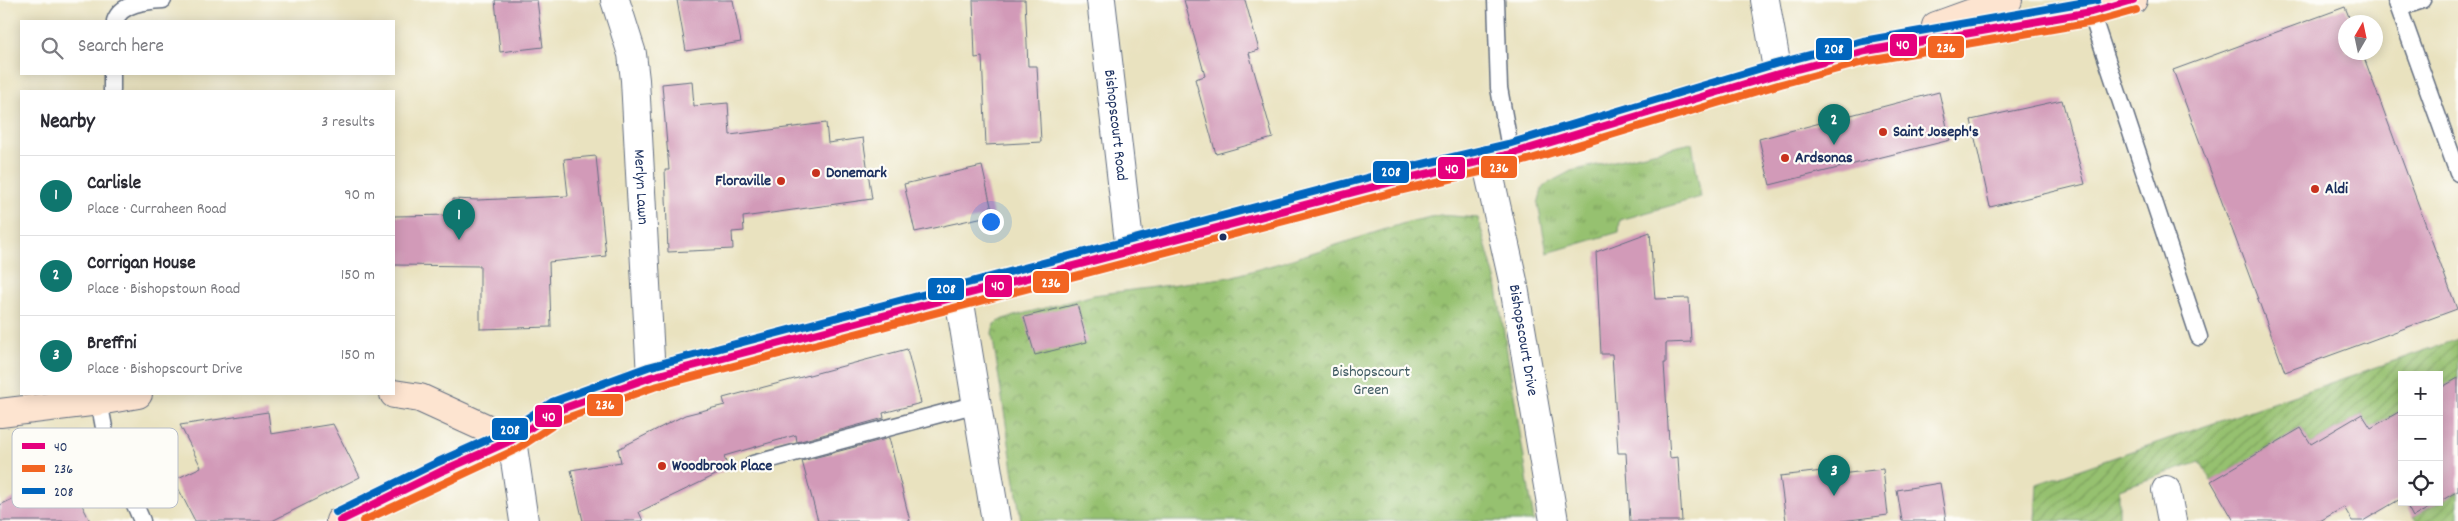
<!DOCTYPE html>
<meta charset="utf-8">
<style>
:root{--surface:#fff;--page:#f2f2f3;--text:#2b2b33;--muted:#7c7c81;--line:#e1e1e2;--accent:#0f766e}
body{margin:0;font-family:Dekko,sans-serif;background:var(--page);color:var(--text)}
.controls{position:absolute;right:15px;bottom:15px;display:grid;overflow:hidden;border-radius:0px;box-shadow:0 2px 12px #0003}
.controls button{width:45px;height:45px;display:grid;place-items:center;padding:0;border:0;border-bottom:1px solid var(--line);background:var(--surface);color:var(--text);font:25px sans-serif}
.compass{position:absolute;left:2338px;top:15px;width:45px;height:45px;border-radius:50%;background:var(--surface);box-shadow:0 2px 12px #0003;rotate:9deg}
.you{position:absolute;left:990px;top:221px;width:18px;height:18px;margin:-12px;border:4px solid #fff;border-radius:50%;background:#1a73e8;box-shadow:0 0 0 8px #1a73e833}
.badge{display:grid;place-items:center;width:32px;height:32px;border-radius:50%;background:var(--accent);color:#fff;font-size:16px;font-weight:700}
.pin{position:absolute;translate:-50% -41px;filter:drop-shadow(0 1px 2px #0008)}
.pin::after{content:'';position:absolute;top:26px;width:18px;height:15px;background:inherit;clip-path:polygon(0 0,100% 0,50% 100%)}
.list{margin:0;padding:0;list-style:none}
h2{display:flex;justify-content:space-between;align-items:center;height:65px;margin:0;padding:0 20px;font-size:21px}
h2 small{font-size:16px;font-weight:400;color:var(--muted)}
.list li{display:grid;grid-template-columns:32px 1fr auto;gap:15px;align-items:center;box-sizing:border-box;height:80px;padding:0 20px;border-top:1px solid var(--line)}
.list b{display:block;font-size:19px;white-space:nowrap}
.list p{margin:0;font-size:16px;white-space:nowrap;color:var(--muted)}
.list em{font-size:16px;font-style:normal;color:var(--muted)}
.icon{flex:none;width:28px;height:28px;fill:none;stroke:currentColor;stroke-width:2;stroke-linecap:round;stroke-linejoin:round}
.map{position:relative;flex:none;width:2458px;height:521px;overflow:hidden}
.search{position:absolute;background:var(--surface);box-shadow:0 2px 12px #0003;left:20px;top:20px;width:375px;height:55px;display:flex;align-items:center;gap:12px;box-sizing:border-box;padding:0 18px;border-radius:0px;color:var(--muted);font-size:19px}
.panel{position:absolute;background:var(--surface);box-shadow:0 2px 12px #0003;left:20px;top:90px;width:375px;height:305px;border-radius:0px}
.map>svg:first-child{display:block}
.grass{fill:url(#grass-tufts);stroke:#587866}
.park{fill:url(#park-crowns);stroke:#587866}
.garden{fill:url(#garden-furrows);stroke:#587866}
.building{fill:#d29ab8}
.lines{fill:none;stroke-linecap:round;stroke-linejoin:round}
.lane-casing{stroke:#636e80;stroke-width:19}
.street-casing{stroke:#636e80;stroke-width:30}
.secondary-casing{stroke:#636e80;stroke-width:30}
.lane{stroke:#fff;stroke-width:16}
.street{stroke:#fff;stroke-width:28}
.secondary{stroke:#fde4d0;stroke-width:28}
.bus-1-casing{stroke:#fdfcf7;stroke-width:11}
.bus-2-casing{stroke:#fdfcf7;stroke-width:11}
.bus-3-casing{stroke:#fdfcf7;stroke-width:11}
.bus-1{stroke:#e5007d;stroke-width:8}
.bus-2{stroke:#f26522;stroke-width:8}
.bus-3{stroke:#0065bd;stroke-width:8}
.poi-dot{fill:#c8321e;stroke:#fdfcf7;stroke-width:2}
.bus-dot{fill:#1b2f5e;stroke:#fdfcf7;stroke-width:2}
.labels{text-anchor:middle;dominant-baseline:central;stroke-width:4.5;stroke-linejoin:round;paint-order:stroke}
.street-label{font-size:16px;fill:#1b2f5e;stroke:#fdfcf7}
.poi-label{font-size:16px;font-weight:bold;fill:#1b2f5e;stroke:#fdfcf7;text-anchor:start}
.park-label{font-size:16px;fill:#405b63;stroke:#fdfcf7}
.key{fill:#fdfcf7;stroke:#b9bec9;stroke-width:1}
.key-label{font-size:14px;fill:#1b2f5e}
.line-badge{stroke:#fdfcf7;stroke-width:2}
.badge-label{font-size:14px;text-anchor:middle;font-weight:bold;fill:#fff}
</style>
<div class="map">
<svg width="2458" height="521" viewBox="0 0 2458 521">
<defs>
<pattern id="grass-tufts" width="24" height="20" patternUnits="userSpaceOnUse" patternTransform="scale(1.25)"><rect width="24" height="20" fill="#96c16f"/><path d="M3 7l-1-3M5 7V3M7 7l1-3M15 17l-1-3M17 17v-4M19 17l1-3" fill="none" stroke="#7a9d5e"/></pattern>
<pattern id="park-crowns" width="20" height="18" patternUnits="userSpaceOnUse" patternTransform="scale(1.25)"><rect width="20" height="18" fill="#96c16f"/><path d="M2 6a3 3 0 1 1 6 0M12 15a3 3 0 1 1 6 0" fill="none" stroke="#7a9d5e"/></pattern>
<pattern id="garden-furrows" width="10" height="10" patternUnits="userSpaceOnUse" patternTransform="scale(1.25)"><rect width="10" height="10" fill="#96c16f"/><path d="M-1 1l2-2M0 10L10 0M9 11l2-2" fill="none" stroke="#7a9d5e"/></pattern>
</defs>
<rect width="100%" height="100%" fill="#fdfcf7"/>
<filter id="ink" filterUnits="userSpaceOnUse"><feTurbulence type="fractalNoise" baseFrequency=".02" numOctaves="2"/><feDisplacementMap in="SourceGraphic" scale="10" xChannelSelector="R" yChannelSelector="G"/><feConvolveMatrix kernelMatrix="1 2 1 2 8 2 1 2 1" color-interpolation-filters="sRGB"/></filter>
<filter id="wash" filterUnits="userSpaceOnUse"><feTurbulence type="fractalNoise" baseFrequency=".0096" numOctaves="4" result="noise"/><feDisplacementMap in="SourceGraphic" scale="20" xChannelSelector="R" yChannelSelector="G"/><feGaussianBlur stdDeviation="1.12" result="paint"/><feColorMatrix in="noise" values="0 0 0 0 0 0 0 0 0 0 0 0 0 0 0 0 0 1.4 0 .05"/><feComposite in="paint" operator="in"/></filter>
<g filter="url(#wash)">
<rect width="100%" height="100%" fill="#e9e2bf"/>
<path class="grass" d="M 1692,143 L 1701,197 L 1620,220 L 1619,232 L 1547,253 L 1538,204 L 1543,186 L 1571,171 Z"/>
<path class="park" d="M 1440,215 L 1478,218 L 1496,282 L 1534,521 L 1021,521 L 992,333 L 994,324 L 1003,319 L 1094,295 L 1230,277 L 1280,263 L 1408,222 Z"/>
<path class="garden" d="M 2458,339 L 2458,380 L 2457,379 L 2439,389 L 2439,375 L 2402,375 L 2402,410 L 2371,428 L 2362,414 L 2311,444 L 2301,428 L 2211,481 L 2200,462 L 2119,489 L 2119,521 L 2035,521 L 2037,484 Z
M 2458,491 L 2458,521 L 2418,521 L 2413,517 Z"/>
<g id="blocks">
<path class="building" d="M 495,0 L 537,0 L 543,47 L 500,52 Z
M 677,0 L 733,0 L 741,42 L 686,51 Z
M 973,0 L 1025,0 L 1028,66 L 1037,66 L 1041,142 L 986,145 L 982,57 L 975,58 Z
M 1184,0 L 1245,0 L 1259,50 L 1249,53 L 1273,138 L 1216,154 L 1195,79 L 1205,76 Z
M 2345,7 L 2351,22 L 2346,22 L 2346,52 L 2362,52 L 2457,309 L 2285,372 L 2173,70 Z
M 692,81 L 694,106 L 728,103 L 730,135 L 826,123 L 828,143 L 863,138 L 872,199 L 743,217 L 744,231 L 732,232 L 733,249 L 668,252 L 665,170 L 669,170 L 662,84 Z
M 1939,92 L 1950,140 L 1770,185 L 1759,139 Z
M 2062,100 L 2085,184 L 1990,207 L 1971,120 Z
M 596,156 L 606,256 L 549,262 L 551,327 L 480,329 L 480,266 L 394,265 L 394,216 L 453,215 L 453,199 L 478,200 L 568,196 L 564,159 Z
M 982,166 L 993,215 L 915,232 L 904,184 Z
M 1650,232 L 1655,299 L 1689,298 L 1691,342 L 1666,343 L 1666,363 L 1664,363 L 1670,458 L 1678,457 L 1682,521 L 1630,521 L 1626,453 L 1618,453 L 1612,354 L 1601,354 L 1596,252 Z
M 1077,304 L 1087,342 L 1035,355 L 1024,317 Z
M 907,349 L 921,403 L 883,413 L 884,418 L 797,442 L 796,435 L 724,456 L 728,469 L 639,512 L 643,521 L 583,521 L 571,470 L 621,462 L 618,449 L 685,415 L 725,405 L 723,398 Z
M 2458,378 L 2458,491 L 2439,502 L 2439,389 Z
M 2402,410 L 2402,498 L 2363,521 L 2352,521 L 2344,507 L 2320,521 L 2234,521 L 2211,481 L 2301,428 L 2311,444 L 2362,414 L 2371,428 Z
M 268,412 L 271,434 L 333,424 L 360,477 L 272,521 L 195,521 L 174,480 L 201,467 L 180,425 Z
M 889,438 L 910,521 L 818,521 L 802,461 Z
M 1883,469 L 1888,515 L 1842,521 L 1786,521 L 1780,476 L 1831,470 L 1832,475 Z
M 66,473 L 90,521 L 0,521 L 0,505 Z
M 1940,483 L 1946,521 L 1902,521 L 1897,490 Z
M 2405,502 L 2439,502 L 2413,517 Z"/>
</g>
</g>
<g filter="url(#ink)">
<use href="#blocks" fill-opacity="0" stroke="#636e80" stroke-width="1"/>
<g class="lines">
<g class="lane-casing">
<path id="lane" d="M 1496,0 L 1499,88 L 1511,154
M 2396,0 L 2458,173
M 2399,8 L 2423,0
M 2091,12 L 2199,337
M 115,21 C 121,3 146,1 163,0
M 112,74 L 112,91
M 99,401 L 106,438 L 142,521
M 753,464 L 977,404"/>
</g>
<g class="street-casing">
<g id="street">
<path id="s1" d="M 615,0 L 632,54 L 635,80 L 651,377"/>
<path id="s2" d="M 1101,0 L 1130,251"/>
<path d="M 1765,0 L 1778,74"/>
<path id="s3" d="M 1486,160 L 1513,281 L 1554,521"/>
<path d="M 959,297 L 996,521"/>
<path d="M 512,440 L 524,521"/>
<path d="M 2166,490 L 2172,521"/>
</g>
</g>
<g class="secondary-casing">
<path id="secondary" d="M 1936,26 L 2008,0
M 394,394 L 420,398 L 512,440
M 0,413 L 99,401 L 138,394
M 340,521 L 442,471 L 512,440 L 556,411 L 651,377 L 1392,182 L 1511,154 L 1778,74 L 1866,51 L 2091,12 L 2133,0"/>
</g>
<use href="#lane" class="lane"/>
<use href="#street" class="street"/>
<use href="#secondary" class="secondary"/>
<g class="bus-1-casing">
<path id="bus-1" d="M 340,521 L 442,471 L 512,440 L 556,411 L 651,377 L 1392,182 L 1511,154 L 1778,74 L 1866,51 L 2091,12 L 2133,0"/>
</g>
<g class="bus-2-casing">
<path id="bus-2" d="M 363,521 L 517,449 L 561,420 L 654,387 L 1394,192 L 1514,164 L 1781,84 L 1868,61 L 2093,22 L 2136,10"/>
</g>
<g class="bus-3-casing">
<path id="bus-3" d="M 336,512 L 438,462 L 507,431 L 552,402 L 648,367 L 1389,172 L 1508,144 L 1775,64 L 1863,41 L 2097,0"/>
</g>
<use href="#bus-1" class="bus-1"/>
<use href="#bus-2" class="bus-2"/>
<use href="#bus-3" class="bus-3"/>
</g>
</g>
<g class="poi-dot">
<circle cx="1883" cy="132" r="5"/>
<circle cx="1785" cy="158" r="5"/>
<circle cx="816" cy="173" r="5"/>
<circle cx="781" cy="181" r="5"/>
<circle cx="2315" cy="189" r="5"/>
<circle cx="662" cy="466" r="5"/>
</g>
<circle class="bus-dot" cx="1223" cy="237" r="4.5"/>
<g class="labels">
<g class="street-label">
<text stroke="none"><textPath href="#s2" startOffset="126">Bishopscourt Road</textPath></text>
<text stroke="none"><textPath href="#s1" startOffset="190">Merlyn Lawn</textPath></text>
<text stroke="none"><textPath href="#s3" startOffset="184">Bishopscourt Drive</textPath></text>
</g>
<g class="poi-label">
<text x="1893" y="132">Saint Joseph's</text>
<text x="1795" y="158">Ardsonas</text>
<text x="826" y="173">Donemark</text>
<text x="771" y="181" text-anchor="end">Floraville</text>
<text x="2325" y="189">Aldi</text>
<text x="672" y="466">Woodbrook Place</text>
</g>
<g class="park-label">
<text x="1371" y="372">Bishopscourt<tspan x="1371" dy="18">Green</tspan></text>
</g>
</g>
<rect x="12" y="428" width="166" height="80" rx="8" class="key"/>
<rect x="22" y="443" width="23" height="6" fill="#e5007d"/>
<rect x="22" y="465" width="23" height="7" fill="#f26522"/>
<rect x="22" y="488" width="23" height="6" fill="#0065bd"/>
<g class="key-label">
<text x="54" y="451">40</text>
<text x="54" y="473">236</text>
<text x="54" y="496">208</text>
</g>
<g class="line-badge">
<rect x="1889" y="33" width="29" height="24" rx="5" fill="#e5007d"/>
<rect x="1927" y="35" width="38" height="24" rx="5" fill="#f26522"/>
<rect x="1815" y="37" width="38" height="24" rx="5" fill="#0065bd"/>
<rect x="1480" y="155" width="38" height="24" rx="5" fill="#f26522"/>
<rect x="1437" y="156" width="29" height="24" rx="5" fill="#e5007d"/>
<rect x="1372" y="160" width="38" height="24" rx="5" fill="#0065bd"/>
<rect x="1032" y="270" width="38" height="24" rx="5" fill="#f26522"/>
<rect x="984" y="274" width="29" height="24" rx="5" fill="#e5007d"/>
<rect x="927" y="277" width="38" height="24" rx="5" fill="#0065bd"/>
<rect x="586" y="393" width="38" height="24" rx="5" fill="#f26522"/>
<rect x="534" y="404" width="29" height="24" rx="5" fill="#e5007d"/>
<rect x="491" y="417" width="38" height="24" rx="5" fill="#0065bd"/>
</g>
<g class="badge-label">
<text x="1903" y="49">40</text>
<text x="1946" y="52">236</text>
<text x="1834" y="53">208</text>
<text x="1499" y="172">236</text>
<text x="1452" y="173">40</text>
<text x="1391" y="176">208</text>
<text x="1051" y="287">236</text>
<text x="998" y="290">40</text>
<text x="946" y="293">208</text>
<text x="605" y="409">236</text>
<text x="549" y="421">40</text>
<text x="510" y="434">208</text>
</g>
</svg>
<div class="controls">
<button>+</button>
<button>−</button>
<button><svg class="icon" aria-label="locate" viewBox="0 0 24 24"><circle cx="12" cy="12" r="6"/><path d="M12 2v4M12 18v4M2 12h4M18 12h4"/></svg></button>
</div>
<svg class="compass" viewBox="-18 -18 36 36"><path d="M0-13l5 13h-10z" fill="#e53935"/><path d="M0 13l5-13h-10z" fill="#7c7c81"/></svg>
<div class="you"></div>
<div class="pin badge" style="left:459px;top:240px">1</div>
<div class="pin badge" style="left:1834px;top:145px">2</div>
<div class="pin badge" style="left:1834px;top:496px">3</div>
<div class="search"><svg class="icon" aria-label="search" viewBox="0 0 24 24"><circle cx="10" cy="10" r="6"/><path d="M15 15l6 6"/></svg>Search here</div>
<section class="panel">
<h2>Nearby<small>3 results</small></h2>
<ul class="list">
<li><span class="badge">1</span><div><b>Carlisle</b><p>Place · Curraheen Road</p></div><em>90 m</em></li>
<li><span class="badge">2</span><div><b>Corrigan House</b><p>Place · Bishopstown Road</p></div><em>150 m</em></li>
<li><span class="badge">3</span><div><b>Breffni</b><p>Place · Bishopscourt Drive</p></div><em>150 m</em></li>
</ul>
</section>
</div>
